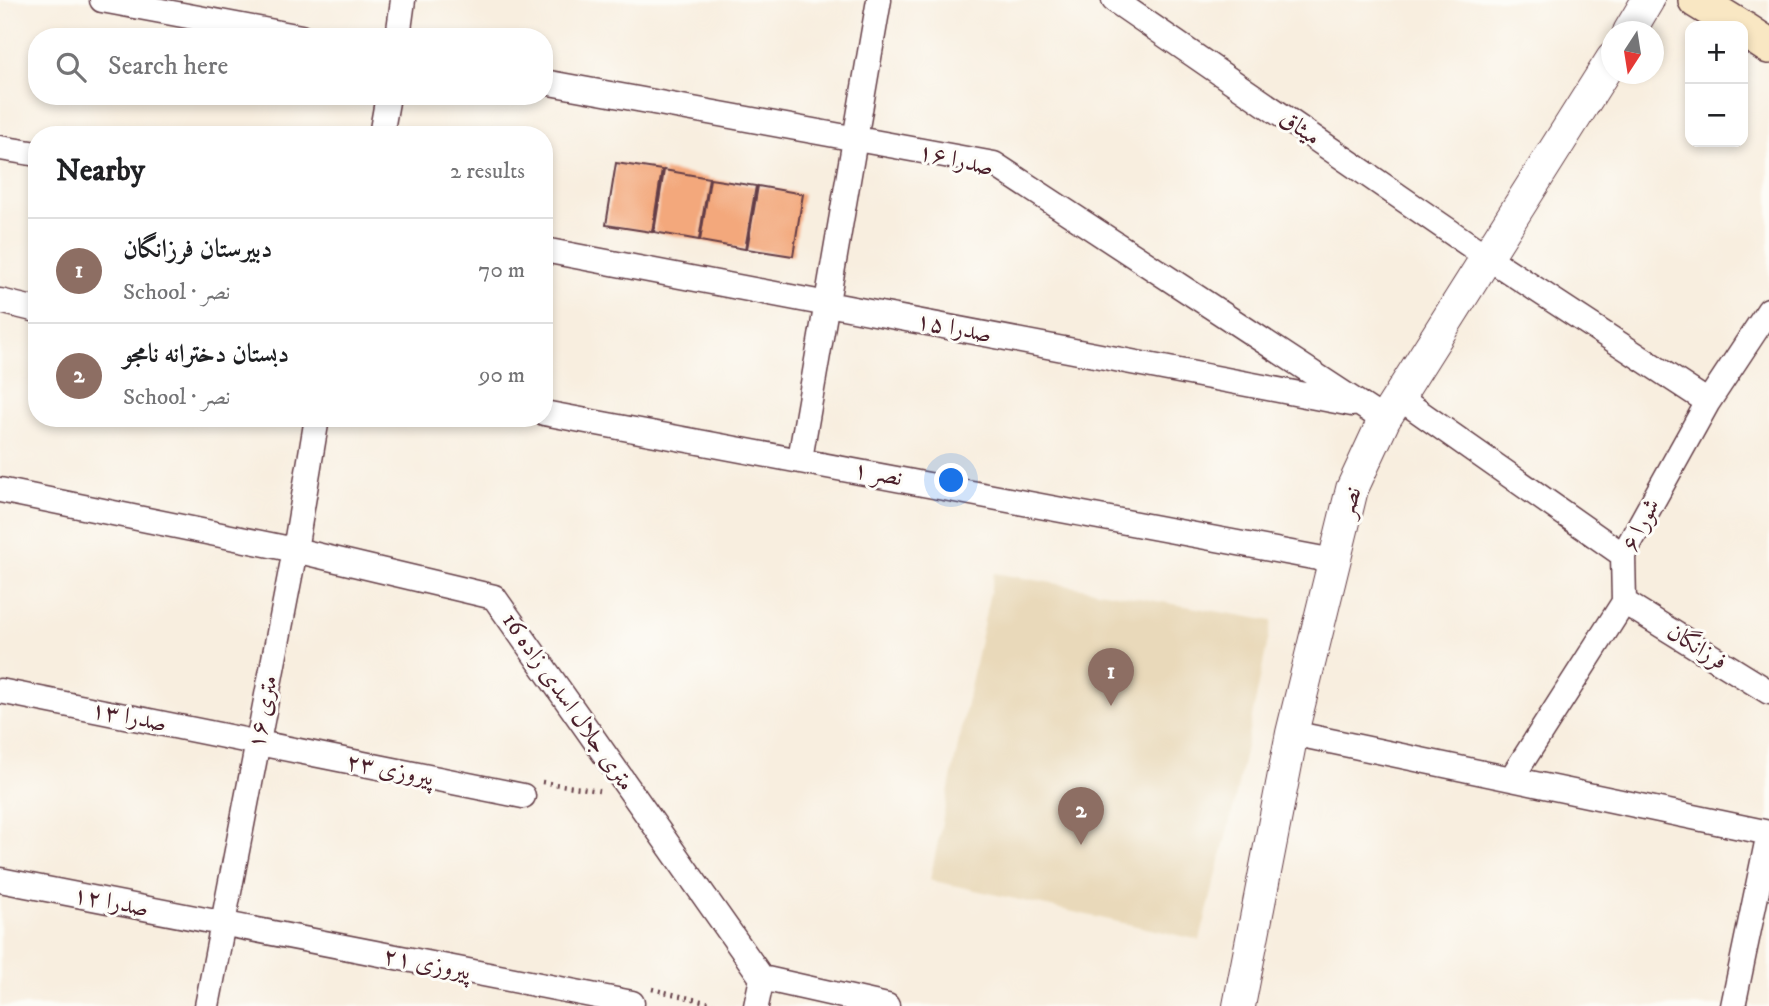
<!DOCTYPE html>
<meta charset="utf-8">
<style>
:root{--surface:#fff;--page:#f2f2f2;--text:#202124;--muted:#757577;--line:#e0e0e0;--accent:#c8321e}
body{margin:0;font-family:"IM FELL DW Pica",Amiri,serif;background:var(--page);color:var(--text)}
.controls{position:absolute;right:21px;top:21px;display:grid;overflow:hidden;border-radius:14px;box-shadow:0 4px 10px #0003}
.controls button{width:63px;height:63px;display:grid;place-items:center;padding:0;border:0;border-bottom:2px solid var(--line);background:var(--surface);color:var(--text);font:35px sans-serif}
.compass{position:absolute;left:1601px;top:21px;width:63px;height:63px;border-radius:50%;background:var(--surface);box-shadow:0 4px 10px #0003;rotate:192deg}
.you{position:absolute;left:952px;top:481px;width:24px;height:24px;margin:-18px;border:5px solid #fff;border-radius:50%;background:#1a73e8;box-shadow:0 0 0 10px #1a73e833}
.badge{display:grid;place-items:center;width:46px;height:46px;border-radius:50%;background:var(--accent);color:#fff;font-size:23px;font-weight:700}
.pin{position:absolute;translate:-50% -58px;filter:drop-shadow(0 2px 4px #0008)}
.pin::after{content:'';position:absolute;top:37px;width:24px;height:21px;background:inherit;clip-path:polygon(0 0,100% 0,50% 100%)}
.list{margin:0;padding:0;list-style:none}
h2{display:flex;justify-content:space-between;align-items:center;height:91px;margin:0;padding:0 28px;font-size:30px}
h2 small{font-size:23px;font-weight:400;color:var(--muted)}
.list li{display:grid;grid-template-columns:46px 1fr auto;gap:21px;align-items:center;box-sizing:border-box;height:105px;padding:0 28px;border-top:2px solid var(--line)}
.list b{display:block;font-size:26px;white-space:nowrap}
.list p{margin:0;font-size:23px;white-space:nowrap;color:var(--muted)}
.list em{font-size:23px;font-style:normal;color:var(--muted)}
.icon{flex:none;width:38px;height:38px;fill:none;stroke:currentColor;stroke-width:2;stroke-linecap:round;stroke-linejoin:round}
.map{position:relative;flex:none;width:1769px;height:1006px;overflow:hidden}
.search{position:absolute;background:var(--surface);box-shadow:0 4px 10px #0003;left:28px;top:28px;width:525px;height:77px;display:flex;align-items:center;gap:18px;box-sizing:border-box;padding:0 24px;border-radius:28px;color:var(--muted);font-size:26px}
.panel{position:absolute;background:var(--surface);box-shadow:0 4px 10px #0003;left:28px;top:126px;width:525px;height:301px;border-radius:28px}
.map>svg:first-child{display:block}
.built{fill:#e9d9ba}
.building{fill:#f3a87c}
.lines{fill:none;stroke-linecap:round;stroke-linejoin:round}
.minor-casing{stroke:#643e46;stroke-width:27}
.tertiary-casing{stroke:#643e46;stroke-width:34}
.secondary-casing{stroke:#643e46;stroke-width:38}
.path{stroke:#643e46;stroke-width:4.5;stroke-dasharray:2 5;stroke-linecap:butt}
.minor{stroke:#fff;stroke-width:24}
.tertiary{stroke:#fff;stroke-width:32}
.secondary{stroke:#f9e7c3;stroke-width:35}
.labels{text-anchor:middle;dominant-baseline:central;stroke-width:6;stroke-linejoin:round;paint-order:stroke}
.street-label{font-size:24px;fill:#4a1f2b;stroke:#fdfcf7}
</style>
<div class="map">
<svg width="1769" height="1006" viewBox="0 0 1769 1006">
<rect width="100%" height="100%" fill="#fdfcf7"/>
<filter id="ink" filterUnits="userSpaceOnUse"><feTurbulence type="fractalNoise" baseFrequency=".0143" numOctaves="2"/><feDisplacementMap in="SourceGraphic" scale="14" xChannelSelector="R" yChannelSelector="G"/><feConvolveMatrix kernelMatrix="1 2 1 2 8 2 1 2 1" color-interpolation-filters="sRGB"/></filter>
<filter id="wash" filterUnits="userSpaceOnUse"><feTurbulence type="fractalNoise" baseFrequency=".00686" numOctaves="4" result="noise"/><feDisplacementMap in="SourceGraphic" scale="28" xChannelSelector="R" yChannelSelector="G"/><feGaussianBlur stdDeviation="1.57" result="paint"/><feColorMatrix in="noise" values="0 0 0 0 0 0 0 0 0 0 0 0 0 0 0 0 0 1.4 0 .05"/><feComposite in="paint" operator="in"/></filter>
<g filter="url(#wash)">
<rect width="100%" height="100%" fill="#f8eedf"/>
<path class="built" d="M 994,573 L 1272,621 L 1233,809 L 1200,940 L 930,880 Z"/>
<g id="blocks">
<path class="building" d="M 616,163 L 662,170 L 652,232 L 606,225 Z
M 664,170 L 709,178 L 699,240 L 654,232 Z
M 710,179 L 756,186 L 745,249 L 700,241 Z
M 758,186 L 803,194 L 793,256 L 747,249 Z"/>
</g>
</g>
<g filter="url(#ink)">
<use href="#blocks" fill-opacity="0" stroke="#643e46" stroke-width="2"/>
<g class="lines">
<g class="minor-casing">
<path id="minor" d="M 102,0 L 301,37
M 1114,0 L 1487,257 L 1708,402
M 398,37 L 403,0
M 544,82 L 994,164 L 1384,420
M 381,135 L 388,96
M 0,148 L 37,154
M 544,250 L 1352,404
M 0,301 L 37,310
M 1398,397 L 1623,555
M 544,413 L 1334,561
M 800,459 L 879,0
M 0,490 L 295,550 L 494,597 L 762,978 L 887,1006
M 1624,602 L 1769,692
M 0,691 L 523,796
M 1292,733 L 1769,833
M 1511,779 L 1624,602 L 1623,555 L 1708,402 L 1769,310
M 0,880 L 632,1003
M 207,1006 L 295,550 L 317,418
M 756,1006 L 762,978
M 1733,1006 L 1769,833"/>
</g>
<g class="tertiary-casing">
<path id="tertiary" d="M 1629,32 L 1648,0
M 1239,1006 L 1292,733 L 1352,489 L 1384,420 L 1612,59"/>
</g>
<g class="secondary-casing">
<path id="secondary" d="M 1696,0 L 1738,26
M 1743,29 L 1769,46"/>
</g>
<path class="path" d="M 542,782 L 599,791
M 652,989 L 722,1006"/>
<use href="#minor" class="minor"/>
<use href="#tertiary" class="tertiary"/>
<use href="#secondary" class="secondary"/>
</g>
</g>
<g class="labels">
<g class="street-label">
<text transform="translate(1300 128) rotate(35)">میثاق</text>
<text transform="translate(956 160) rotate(13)">صدرا ۱۶</text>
<text transform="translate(954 328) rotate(11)">صدرا ۱۵</text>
<text transform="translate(878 474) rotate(11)">نصر ۱</text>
<text transform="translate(1350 502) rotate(-74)">نصر</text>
<text transform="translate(1641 525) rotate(-63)">شورا ۶</text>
<text transform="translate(1697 647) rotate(32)">فرزانگان</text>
<text transform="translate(568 702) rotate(55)">16 متری جلال اسدی زاده</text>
<text transform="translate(263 712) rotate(-79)">۱۶ متری</text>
<text transform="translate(129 717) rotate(11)">صدرا ۱۳</text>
<text transform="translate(390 770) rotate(11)">پیروزی ۲۳</text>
<text transform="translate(111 902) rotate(11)">صدرا ۱۲</text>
<text transform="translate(427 964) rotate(11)">پیروزی ۲۱</text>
</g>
</g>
</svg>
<div class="controls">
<button>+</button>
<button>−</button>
</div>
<svg class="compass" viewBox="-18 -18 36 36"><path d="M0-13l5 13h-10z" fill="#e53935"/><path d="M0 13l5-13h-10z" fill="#757577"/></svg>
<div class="you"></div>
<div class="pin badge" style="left:1111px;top:706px;background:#8d6e63">1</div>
<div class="pin badge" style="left:1081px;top:845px;background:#8d6e63">2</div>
<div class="search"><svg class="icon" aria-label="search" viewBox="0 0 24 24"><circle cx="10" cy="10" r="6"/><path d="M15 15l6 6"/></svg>Search here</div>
<section class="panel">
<h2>Nearby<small>2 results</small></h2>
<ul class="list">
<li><span class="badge" style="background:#8d6e63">1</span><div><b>دبیرستان فرزانگان</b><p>School · نصر</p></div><em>70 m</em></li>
<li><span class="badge" style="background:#8d6e63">2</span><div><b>دبستان دخترانه نامجو</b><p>School · نصر</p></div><em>90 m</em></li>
</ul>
</section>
</div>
